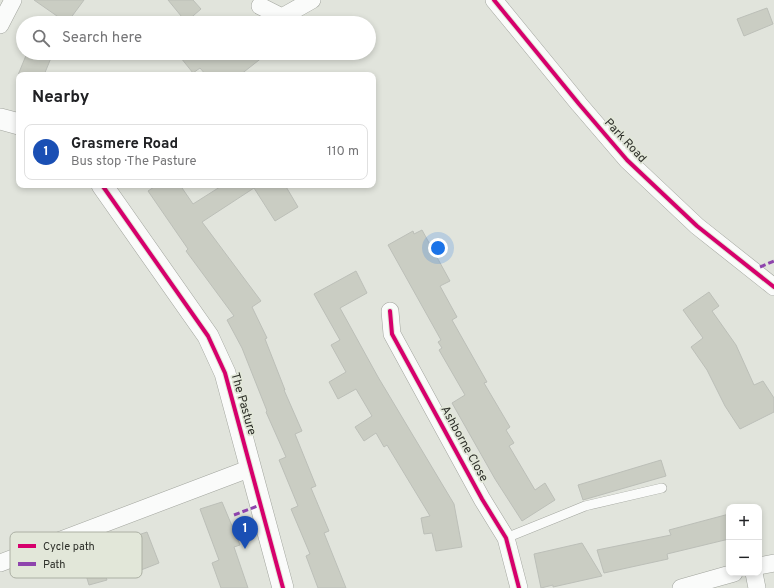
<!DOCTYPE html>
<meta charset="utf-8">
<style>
:root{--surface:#fff;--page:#f6f6f6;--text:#202124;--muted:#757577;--line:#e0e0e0;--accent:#7c3aed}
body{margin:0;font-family:Overpass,sans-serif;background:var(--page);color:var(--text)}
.controls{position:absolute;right:12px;bottom:12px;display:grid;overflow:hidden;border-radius:8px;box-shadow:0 2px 6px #0003}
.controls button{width:36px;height:36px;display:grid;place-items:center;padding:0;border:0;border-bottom:1px solid var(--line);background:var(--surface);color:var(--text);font:20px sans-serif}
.you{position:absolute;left:438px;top:248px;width:14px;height:14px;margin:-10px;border:3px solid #fff;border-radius:50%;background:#1a73e8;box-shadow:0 0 0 6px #1a73e833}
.badge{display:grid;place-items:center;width:26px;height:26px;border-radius:50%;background:var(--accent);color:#fff;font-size:13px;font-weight:700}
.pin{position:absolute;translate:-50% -33px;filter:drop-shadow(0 1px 2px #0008)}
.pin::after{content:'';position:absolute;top:21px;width:14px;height:12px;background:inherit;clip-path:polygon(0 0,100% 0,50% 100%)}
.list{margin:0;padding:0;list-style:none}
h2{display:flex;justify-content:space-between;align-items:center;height:52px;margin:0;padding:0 16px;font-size:17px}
h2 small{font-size:13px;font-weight:400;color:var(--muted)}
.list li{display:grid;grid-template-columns:26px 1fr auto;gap:12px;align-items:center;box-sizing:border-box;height:56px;margin:0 8px 8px;padding:0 8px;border:1px solid var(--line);border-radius:8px}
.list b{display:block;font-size:15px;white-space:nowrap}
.list p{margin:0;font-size:13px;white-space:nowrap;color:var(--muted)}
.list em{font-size:13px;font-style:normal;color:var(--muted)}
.icon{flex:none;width:22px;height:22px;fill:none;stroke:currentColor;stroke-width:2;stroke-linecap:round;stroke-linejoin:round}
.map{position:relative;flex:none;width:774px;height:588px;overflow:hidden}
.search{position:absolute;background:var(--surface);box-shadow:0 2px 6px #0003;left:16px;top:16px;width:360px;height:44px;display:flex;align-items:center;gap:10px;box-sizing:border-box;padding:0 14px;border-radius:22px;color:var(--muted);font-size:15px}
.panel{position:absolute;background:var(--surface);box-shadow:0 2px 6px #0003;left:16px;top:72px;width:360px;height:116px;border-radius:8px}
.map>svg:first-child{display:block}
.building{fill:#cacdc3;stroke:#bcbfb8}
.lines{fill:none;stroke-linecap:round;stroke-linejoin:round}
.service-casing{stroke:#a1a49d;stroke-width:10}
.minor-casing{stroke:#a1a49d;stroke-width:18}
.tertiary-casing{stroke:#a1a49d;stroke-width:22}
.service{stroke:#fafbfa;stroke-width:9}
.minor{stroke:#fafbfa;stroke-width:17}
.tertiary{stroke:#fafbfa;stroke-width:21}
.quiet{stroke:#8e44ad;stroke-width:3;stroke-dasharray:6 3;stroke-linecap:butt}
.cycleway-casing{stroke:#e2e7d9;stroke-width:6}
.cycleway{stroke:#d6006c;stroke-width:4}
.labels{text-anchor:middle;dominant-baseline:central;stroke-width:3.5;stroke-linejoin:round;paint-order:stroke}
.street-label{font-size:12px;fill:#2d2f29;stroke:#e2e7d9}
.key{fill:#e2e7d9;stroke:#acb0a4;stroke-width:1}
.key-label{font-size:11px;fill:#2d2f29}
</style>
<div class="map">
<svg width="774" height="588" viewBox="0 0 774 588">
<rect width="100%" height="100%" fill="#e1e4dc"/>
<path class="building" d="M 34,0 L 84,0 L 67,23 Z
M 168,0 L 193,0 L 201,9 L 186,22 Z
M 767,8 L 773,24 L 744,36 L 737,19 Z
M 27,53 L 53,53 L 44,75 L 18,75 Z
M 177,53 L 268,53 L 240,75 L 206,75 L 200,68 L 193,73 Z
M 157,185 L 180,185 L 193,204 L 223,185 L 285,185 L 298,207 L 275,221 L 254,188 L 202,222 L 261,301 L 252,307 L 267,338 L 265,339 L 285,390 L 284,390 L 302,431 L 295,434 L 316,486 L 311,488 L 329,531 L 324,533 L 346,588 L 318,588 L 306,556 L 310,554 L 291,509 L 298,506 L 279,460 L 286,457 L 266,412 L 267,411 L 242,348 L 227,320 L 234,316 L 186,251 L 188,249 L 148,191 Z
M 422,230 L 450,281 L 440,286 L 457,317 L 452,320 L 487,382 L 484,383 L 510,427 L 506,430 L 514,443 L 509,446 L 535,490 L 545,483 L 555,500 L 522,521 L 495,479 L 452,403 L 465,395 L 439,350 L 442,348 L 438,342 L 441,340 L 388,245 L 413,231 L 414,234 Z
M 356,271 L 367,293 L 340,308 L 378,377 L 454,504 L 462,547 L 436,551 L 432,533 L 424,534 L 421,518 L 430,516 L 387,445 L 384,447 L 376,433 L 364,441 L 355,427 L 372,416 L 356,389 L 338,399 L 329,382 L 346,372 L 331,345 L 340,340 L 314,294 Z
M 709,292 L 719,306 L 712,311 L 736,345 L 754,385 L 763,381 L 774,398 L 774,412 L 740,429 L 725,406 L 707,370 L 691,347 L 703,338 L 683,310 Z
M 661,460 L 666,476 L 583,500 L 578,485 Z
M 222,502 L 240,545 L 234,547 L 248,588 L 221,588 L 212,563 L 219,560 L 200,509 Z
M 729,514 L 729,539 L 667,554 L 668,559 L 604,573 L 597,550 L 671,535 L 669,530 Z
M 147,532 L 159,563 L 141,570 L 137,561 L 104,572 L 107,580 L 89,585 L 80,555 Z
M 582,543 L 602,576 L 553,587 L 553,585 L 541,588 L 534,554 Z"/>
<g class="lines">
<g class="service-casing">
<path id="service" d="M 506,538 L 585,506 L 662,488"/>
</g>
<g class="minor-casing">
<path id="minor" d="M 494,0 L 579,104 L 627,160 L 697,226 L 774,287
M 260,6 L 282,17 L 312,0
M 0,25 L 13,0
M 390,311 L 392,334 L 482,499 L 506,538 L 519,588
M 0,563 L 251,468
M 759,566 L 774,563
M 754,573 L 757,588
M 681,588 L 734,573"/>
</g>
<g class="tertiary-casing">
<path id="tertiary" d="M 0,119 L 19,124
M 102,185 L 208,336 L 225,373 L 283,588"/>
</g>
<use href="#service" class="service"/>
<use href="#minor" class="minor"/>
<use href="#tertiary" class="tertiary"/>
<path class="quiet" d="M 760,267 L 774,261
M 234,515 L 260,505"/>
<g class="cycleway-casing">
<path id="cycleway" d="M 494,0 L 579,104 L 627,160 L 697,226 L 774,287
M 102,185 L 208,336 L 225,373 L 283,588
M 390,311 L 392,334 L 482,499 L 506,538 L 519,588"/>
</g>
<use href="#cycleway" class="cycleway"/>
</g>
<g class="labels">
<g class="street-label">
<text transform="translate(625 141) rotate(47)">Park Road</text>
<text transform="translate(243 404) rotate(74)">The Pasture</text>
<text transform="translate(464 444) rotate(61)">Ashborne Close</text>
</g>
</g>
<rect x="10" y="532" width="132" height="46" rx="6" class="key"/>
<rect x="18" y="544" width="18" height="4" fill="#d6006c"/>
<rect x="18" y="562" width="18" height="4" fill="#8e44ad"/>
<g class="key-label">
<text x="43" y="550">Cycle path</text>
<text x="43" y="568">Path</text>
</g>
</svg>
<div class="controls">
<button>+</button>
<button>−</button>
</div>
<div class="you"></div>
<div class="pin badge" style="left:245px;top:549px;background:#1a4fb4">1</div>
<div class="search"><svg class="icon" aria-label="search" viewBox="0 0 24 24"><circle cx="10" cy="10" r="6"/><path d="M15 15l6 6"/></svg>Search here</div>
<section class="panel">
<h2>Nearby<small></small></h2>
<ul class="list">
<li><span class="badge" style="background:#1a4fb4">1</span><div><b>Grasmere Road</b><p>Bus stop · The Pasture</p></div><em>110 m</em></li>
</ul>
</section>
</div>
